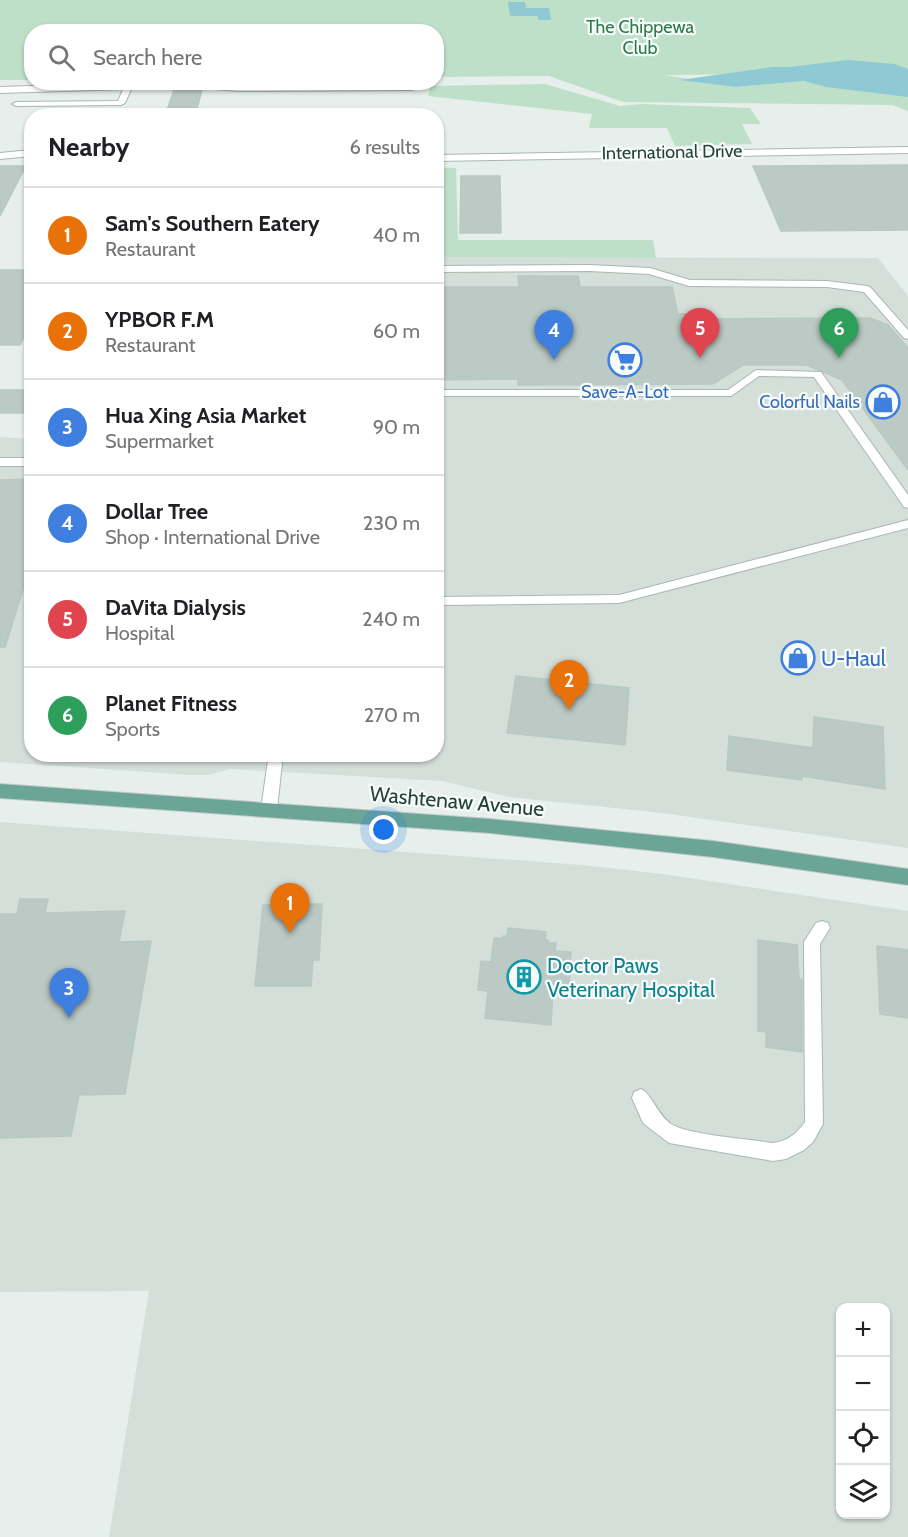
<!DOCTYPE html>
<meta charset="utf-8">
<style>
:root{--surface:#fff;--page:#f2f2f2;--text:#202124;--muted:#757577;--line:#e0e0e0;--accent:#ea580c}
body{margin:0;font-family:Cabin,sans-serif;background:var(--page);color:var(--text)}
.controls{position:absolute;right:18px;bottom:18px;display:grid;overflow:hidden;border-radius:12px;box-shadow:0 2px 4px #0004}
.controls button{width:54px;height:54px;display:grid;place-items:center;padding:0;border:0;border-bottom:2px solid var(--line);background:var(--surface);color:var(--text);font:30px sans-serif}
.you{position:absolute;left:384px;top:830px;width:21px;height:21px;margin:-15px;border:4px solid #fff;border-radius:50%;background:#1a73e8;box-shadow:0 0 0 9px #1a73e833}
.badge{display:grid;place-items:center;width:39px;height:39px;border-radius:50%;background:var(--accent);color:#fff;font-size:20px;font-weight:700}
.pin{position:absolute;translate:-50% -50px;filter:drop-shadow(0 2px 3px #0008)}
.pin::after{content:'';position:absolute;top:32px;width:21px;height:18px;background:inherit;clip-path:polygon(0 0,100% 0,50% 100%)}
.list{margin:0;padding:0;list-style:none}
h2{display:flex;justify-content:space-between;align-items:center;height:78px;margin:0;padding:0 24px;font-size:26px}
h2 small{font-size:20px;font-weight:400;color:var(--muted)}
.list li{display:grid;grid-template-columns:39px 1fr auto;gap:18px;align-items:center;box-sizing:border-box;height:96px;padding:0 24px;border-top:2px solid var(--line)}
.list b{display:block;font-size:22px;white-space:nowrap}
.list p{margin:0;font-size:20px;white-space:nowrap;color:var(--muted)}
.list em{font-size:20px;font-style:normal;color:var(--muted)}
.icon{flex:none;width:33px;height:33px;fill:none;stroke:currentColor;stroke-width:2;stroke-linecap:round;stroke-linejoin:round}
.map{position:relative;flex:none;width:908px;height:1537px;overflow:hidden}
.search{position:absolute;background:var(--surface);box-shadow:0 2px 4px #0004;left:24px;top:24px;width:420px;height:66px;display:flex;align-items:center;gap:15px;box-sizing:border-box;padding:0 21px;border-radius:24px;color:var(--muted);font-size:22px}
.panel{position:absolute;background:var(--surface);box-shadow:0 2px 4px #0004;left:24px;top:108px;width:420px;height:654px;border-radius:24px}
.map>svg:first-child{display:block}
.built{fill:#d4dfda;fill-rule:evenodd}
.green{fill:#bfe0c8}
.water{fill:#8ec9d4}
.building{fill:#bbcac4;stroke:#b8c9c2;stroke-width:1.5}
.lines{fill:none;stroke-linecap:round;stroke-linejoin:round}
.lane-casing{stroke:#a8b8b2;stroke-width:2}
.street-casing{stroke:#a8b8b2;stroke-width:2}
.primary-casing{stroke:#c2cac8;stroke-width:2}
.lane{fill:#fff;fill-rule:evenodd}
.street{fill:#fff;fill-rule:evenodd}
.primary{fill:#6aa596;fill-rule:evenodd}
.labels{text-anchor:middle;dominant-baseline:central;stroke-width:4.5;stroke-linejoin:round;paint-order:stroke}
.far-park-label{font-size:18px;fill:#2d7a4b;stroke:#f7fbf9}
.far-street-label{font-size:18px;fill:#24423a;stroke:#f7fbf9}
.far-shop-label{font-size:18px;fill:#366cbe;stroke:#f7fbf9}
.shop-label{font-size:21px;fill:#366cbe;stroke:#f7fbf9;text-anchor:start}
.street-label{font-size:21px;fill:#24423a;stroke:#f7fbf9}
.culture-label{font-size:21px;fill:#0d838f;stroke:#f7fbf9;text-anchor:start}
</style>
<div class="map">
<svg width="908" height="1537" viewBox="0 0 908 1537">
<rect width="100%" height="100%" fill="#e6efeb"/>
<path class="built" d="M 437,257 L 878,258 L 908,296 L 908,848 L 662,813 L 509,797 L 442,781 L 230,769 L 208,775 L 191,775 L 0,762 L 0,437 L 31,439 L 32,754 L 436,754 Z
M 0,822 L 582,865 L 663,874 L 908,911 L 908,1537 L 109,1537 L 149,1291 L 0,1292 ZM 840,1308 L 886,1308 L 886,1514 L 840,1514 Z"/>
<path class="green" d="M 0,0 L 908,0 L 908,73 L 665,75 L 736,87 L 804,81 L 908,96 L 908,111 L 892,105 L 623,102 L 549,76 L 437,77 L 436,32 L 32,32 L 31,80 L 0,80 Z
M 545,84 L 620,106 L 642,104 L 750,108 L 761,124 L 742,124 L 752,144 L 675,146 L 667,128 L 589,128 L 592,114 L 428,96 L 430,86 Z
M 436,167 L 456,168 L 458,240 L 653,240 L 656,258 L 437,257 Z"/>
<path class="water" d="M 508,2 L 525,2 L 526,8 L 549,8 L 551,20 L 539,20 L 537,16 L 510,16 Z
M 848,60 L 894,64 L 908,69 L 908,97 L 826,87 L 804,81 L 736,87 L 680,80 L 772,67 L 789,67 Z"/>
<path class="building" d="M 174,90 L 202,90 L 195,116 L 165,116 Z
M 908,165 L 908,230 L 781,231 L 753,166 Z
M 0,166 L 26,166 L 0,216 Z
M 461,176 L 500,176 L 501,233 L 460,233 Z
M 0,270 L 32,270 L 32,320 L 20,345 L 0,345 Z
M 518,276 L 578,276 L 580,287 L 672,287 L 678,314 L 692,314 L 693,319 L 870,318 L 888,325 L 908,348 L 908,470 L 842,380 L 807,365 L 743,365 L 713,384 L 518,385 L 518,379 L 436,380 L 436,287 L 519,287 Z
M 0,390 L 32,390 L 32,413 L 0,413 Z
M 32,479 L 32,561 L 5,647 L 0,647 L 0,480 Z
M 516,676 L 629,688 L 625,745 L 507,733 Z
M 814,717 L 883,727 L 885,789 L 802,776 L 802,780 L 727,770 L 729,736 L 813,748 Z
M 20,899 L 48,899 L 45,913 L 125,911 L 119,942 L 151,941 L 125,1094 L 79,1095 L 71,1136 L 0,1138 L 0,914 L 17,914 Z
M 322,904 L 319,960 L 313,960 L 311,986 L 255,986 L 263,905 Z
M 508,928 L 546,932 L 545,940 L 548,940 L 548,943 L 556,943 L 555,951 L 571,952 L 569,987 L 553,987 L 551,1025 L 485,1018 L 488,991 L 478,990 L 481,961 L 491,962 L 494,938 L 502,938 L 503,936 L 507,936 Z
M 758,940 L 797,945 L 799,979 L 802,980 L 802,1052 L 766,1047 L 766,1032 L 758,1031 Z
M 877,946 L 908,950 L 908,1018 L 880,1014 Z"/>
<g class="lines">
<g class="lane-casing">
<path id="lane" d="M 125,85 L 132,87 L 125,103 L 121,105 L 16,106 L 12,104 L 16,102 L 118,101 Z
M 589,265 L 650,268 L 690,280 L 827,281 L 867,286 L 870,287 L 908,330 L 908,339 L 904,338 L 864,292 L 827,287 L 689,286 L 649,274 L 589,271 L 436,272 L 436,266 Z
M 756,370 L 821,372 L 908,495 L 908,508 L 904,507 L 814,377 L 759,376 L 731,396 L 436,396 L 436,390 L 728,390 Z
M 0,458 L 32,458 L 32,466 L 0,466 Z
M 908,520 L 908,528 L 619,603 L 436,605 L 436,597 L 619,595 Z
M 269,754 L 283,754 L 277,809 L 274,813 L 264,813 L 261,809 Z
M 822,921 L 828,923 L 830,928 L 820,944 L 823,1124 L 813,1142 L 804,1150 L 786,1159 L 773,1161 L 669,1143 L 643,1123 L 632,1098 L 634,1092 L 641,1089 C 651,1093 657,1114 671,1124 C 689,1135 749,1139 773,1143 C 788,1141 796,1134 805,1122 L 804,942 L 816,923 Z"/>
</g>
<g class="street-casing">
<path id="street" d="M 153,82 L 238,85 L 412,84 L 417,87 L 412,90 L 238,91 L 192,87 L 0,93 L 0,87 Z
M 908,147 L 908,153 L 436,161 L 436,155 Z
M 32,150 L 32,156 L 0,159 L 0,153 Z"/>
</g>
<g class="primary-casing">
<path id="primary" d="M 0,784 L 490,819 L 713,841 L 908,869 L 908,885 L 713,857 L 490,833 L 0,798 Z"/>
</g>
<use href="#lane" class="lane"/>
<use href="#street" class="street"/>
<use href="#primary" class="primary"/>
</g>
<defs>
<g id="supermarket-ring" transform="scale(1.725)"><circle r="9.5" fill="#f7fbf9" stroke="#3f7fe0" stroke-width="1.5"/><path d="M-6-5.5h2.5l.6 2H6L4.5 2H-2.5L-4.4-4H-6ZM-1.5 3.2a1.3 1.3 0 1 0 .1 0ZM3 3.2a1.3 1.3 0 1 0 .1 0Z" fill="#3f7fe0"/></g>
<g id="shop-ring" transform="scale(1.725)"><circle r="9.5" fill="#f7fbf9" stroke="#3f7fe0" stroke-width="1.5"/><path d="M-5-2.5h2.3a2.7 3.5 0 0 1 5.4 0H5L5.5 6h-11ZM-1.5-2.5h3a1.5 2.3 0 0 0-3 0Z" fill="#3f7fe0"/></g>
<g id="building-ring" transform="scale(1.725)"><circle r="9.5" fill="#f7fbf9" stroke="#0f9aa8" stroke-width="1.5"/><path d="M-4-6H4V6H1V3H-1V6H-4ZM-2.5-4.3h1.7v1.8h-1.7ZM.8-4.3h1.7v1.8H.8ZM-2.5-1h1.7V.8h-1.7ZM.8-1h1.7V.8H.8Z" fill="#0f9aa8"/></g>
</defs>
<g fill-rule="evenodd">
<use href="#supermarket-ring" x="625" y="360"/>
<use href="#shop-ring" x="883" y="402"/>
<use href="#shop-ring" x="798" y="658"/>
<use href="#building-ring" x="524" y="977"/>
</g>
<g class="labels">
<g class="far-park-label">
<text x="640" y="27">The Chippewa<tspan x="640" dy="21">Club</tspan></text>
</g>
<g class="far-street-label">
<text transform="translate(672 152) rotate(-1)">International Drive</text>
</g>
<g class="far-shop-label">
<text x="625" y="392">Save-A-Lot</text>
<text x="860" y="402" text-anchor="end">Colorful Nails</text>
</g>
<g class="shop-label">
<text x="821" y="658">U-Haul</text>
</g>
<g class="street-label">
<text transform="translate(457 801) rotate(5)">Washtenaw Avenue</text>
</g>
<g class="culture-label">
<text x="547" y="965">Doctor Paws<tspan x="547" dy="24">Veterinary Hospital</tspan></text>
</g>
</g>
</svg>
<div class="controls">
<button>+</button>
<button>−</button>
<button><svg class="icon" aria-label="locate" viewBox="0 0 24 24"><circle cx="12" cy="12" r="6"/><path d="M12 2v4M12 18v4M2 12h4M18 12h4"/></svg></button>
<button><svg class="icon" aria-label="layers" viewBox="0 0 24 24"><path d="M12 4l9 5-9 5-9-5zM3 14l9 5 9-5"/></svg></button>
</div>
<div class="you"></div>
<div class="pin badge" style="left:290px;top:933px;background:#e8710a">1</div>
<div class="pin badge" style="left:569px;top:710px;background:#e8710a">2</div>
<div class="pin badge" style="left:69px;top:1018px;background:#3f7fe0">3</div>
<div class="pin badge" style="left:554px;top:360px;background:#3f7fe0">4</div>
<div class="pin badge" style="left:700px;top:358px;background:#e0444e">5</div>
<div class="pin badge" style="left:839px;top:358px;background:#2e9e5b">6</div>
<div class="search"><svg class="icon" aria-label="search" viewBox="0 0 24 24"><circle cx="10" cy="10" r="6"/><path d="M15 15l6 6"/></svg>Search here</div>
<section class="panel">
<h2>Nearby<small>6 results</small></h2>
<ul class="list">
<li><span class="badge" style="background:#e8710a">1</span><div><b>Sam's Southern Eatery</b><p>Restaurant</p></div><em>40 m</em></li>
<li><span class="badge" style="background:#e8710a">2</span><div><b>YPBOR F.M</b><p>Restaurant</p></div><em>60 m</em></li>
<li><span class="badge" style="background:#3f7fe0">3</span><div><b>Hua Xing Asia Market</b><p>Supermarket</p></div><em>90 m</em></li>
<li><span class="badge" style="background:#3f7fe0">4</span><div><b>Dollar Tree</b><p>Shop · International Drive</p></div><em>230 m</em></li>
<li><span class="badge" style="background:#e0444e">5</span><div><b>DaVita Dialysis</b><p>Hospital</p></div><em>240 m</em></li>
<li><span class="badge" style="background:#2e9e5b">6</span><div><b>Planet Fitness</b><p>Sports</p></div><em>270 m</em></li>
</ul>
</section>
</div>
